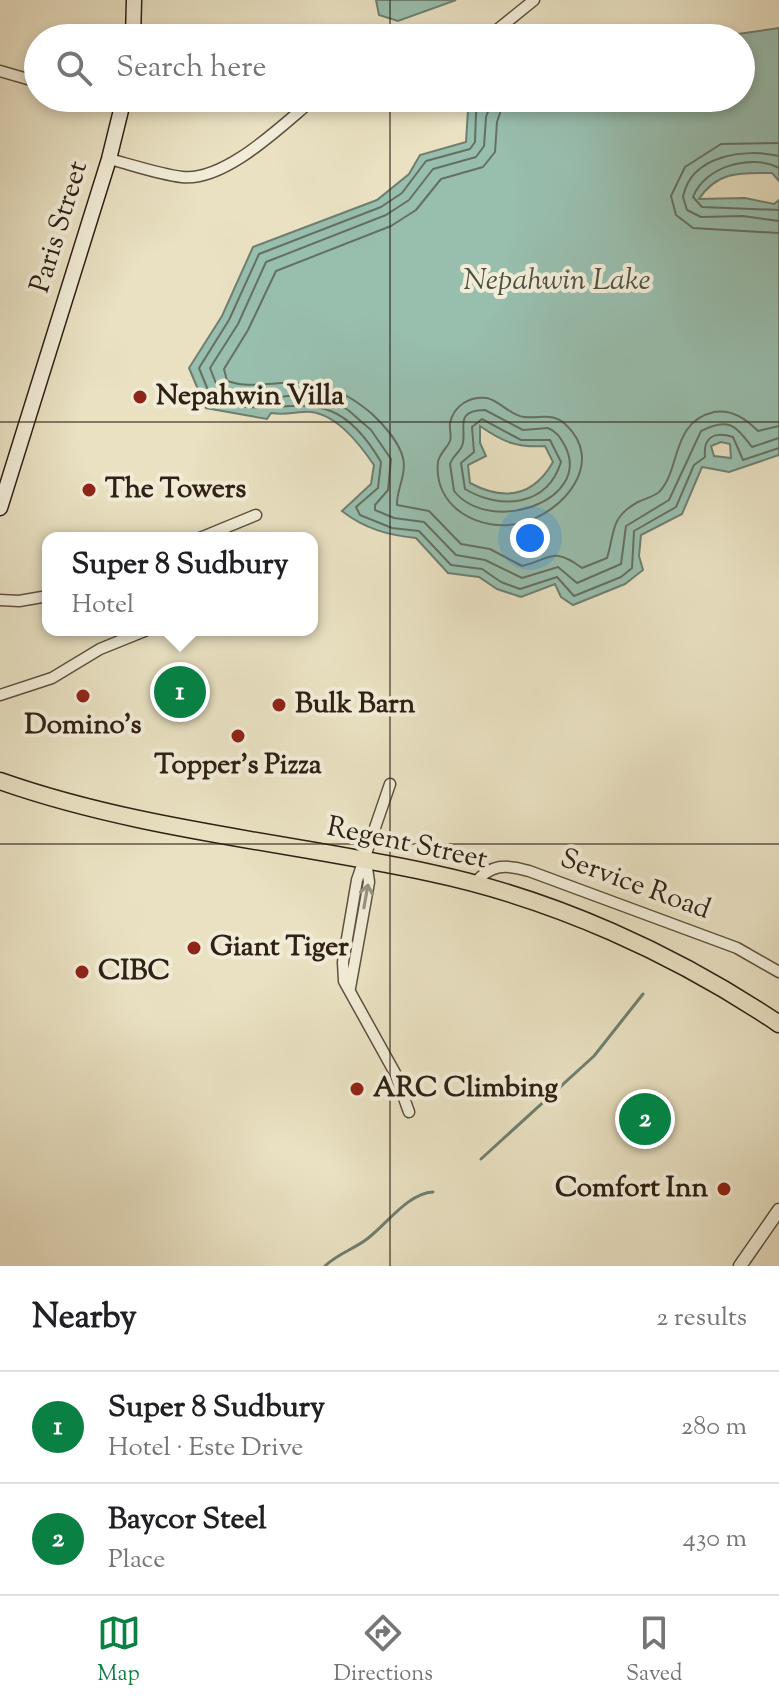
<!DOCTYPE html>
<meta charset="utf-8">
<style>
:root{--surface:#fff;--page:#f6f6f6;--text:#202124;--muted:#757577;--line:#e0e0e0;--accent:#0b8043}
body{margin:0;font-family:"Sorts Mill Goudy",serif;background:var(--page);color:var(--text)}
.you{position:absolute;left:530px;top:538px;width:28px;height:28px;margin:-20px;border:6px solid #fff;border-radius:50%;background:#1a73e8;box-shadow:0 0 0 12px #1a73e833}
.badge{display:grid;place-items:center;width:52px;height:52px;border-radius:50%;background:var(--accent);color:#fff;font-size:26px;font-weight:700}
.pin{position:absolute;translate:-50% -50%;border:4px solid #fff;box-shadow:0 2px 8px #0006}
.popup{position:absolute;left:42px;top:532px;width:276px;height:104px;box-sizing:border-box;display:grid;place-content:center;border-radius:16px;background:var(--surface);filter:drop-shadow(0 2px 6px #0005);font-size:26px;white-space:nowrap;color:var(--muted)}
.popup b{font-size:30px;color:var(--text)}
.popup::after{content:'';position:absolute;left:50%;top:100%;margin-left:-16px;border:16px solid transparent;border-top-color:var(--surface)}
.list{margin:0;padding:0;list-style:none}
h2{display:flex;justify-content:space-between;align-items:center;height:104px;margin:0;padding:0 32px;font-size:34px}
h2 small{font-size:26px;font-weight:400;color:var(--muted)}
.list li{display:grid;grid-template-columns:52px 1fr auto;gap:24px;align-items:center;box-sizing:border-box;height:112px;padding:0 32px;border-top:2px solid var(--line)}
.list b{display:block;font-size:30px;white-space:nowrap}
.list p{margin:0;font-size:26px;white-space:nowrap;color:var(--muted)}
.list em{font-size:26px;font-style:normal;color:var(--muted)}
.icon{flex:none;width:44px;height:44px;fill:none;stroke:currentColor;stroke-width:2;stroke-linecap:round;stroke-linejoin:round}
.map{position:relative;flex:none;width:779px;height:1266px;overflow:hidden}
.search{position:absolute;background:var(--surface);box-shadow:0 4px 12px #0003;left:24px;right:24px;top:24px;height:88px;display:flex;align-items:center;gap:20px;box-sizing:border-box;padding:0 28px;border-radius:44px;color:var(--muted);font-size:30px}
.sheet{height:328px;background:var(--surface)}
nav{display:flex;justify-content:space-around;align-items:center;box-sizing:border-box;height:112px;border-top:2px solid var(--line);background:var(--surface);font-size:22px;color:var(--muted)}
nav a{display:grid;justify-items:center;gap:4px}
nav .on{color:var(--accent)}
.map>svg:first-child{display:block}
.water{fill:#98beae;stroke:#6e7f71;stroke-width:2;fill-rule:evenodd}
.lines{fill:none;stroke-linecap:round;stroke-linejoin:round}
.shore{stroke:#647062;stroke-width:2}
.stream{stroke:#6e7f71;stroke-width:3}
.minor-casing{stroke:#5e5140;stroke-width:13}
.tertiary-casing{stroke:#5e5140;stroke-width:15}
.secondary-casing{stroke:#2f2115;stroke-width:17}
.primary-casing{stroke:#2f2115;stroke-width:19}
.minor{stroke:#f1ecd7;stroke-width:10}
.tertiary{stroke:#f1ecd7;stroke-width:12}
.secondary{stroke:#f1ecd7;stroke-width:14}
.primary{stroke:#e9e1c2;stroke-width:16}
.oneway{stroke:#9a9180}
.grid{fill:none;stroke:#2f2115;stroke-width:2;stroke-opacity:0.55}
.poi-dot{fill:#8f2418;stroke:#f1ecd7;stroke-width:3}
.labels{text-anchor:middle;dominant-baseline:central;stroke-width:8;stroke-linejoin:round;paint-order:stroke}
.street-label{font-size:28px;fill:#2f2115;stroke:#f1ecd7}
.poi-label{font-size:28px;font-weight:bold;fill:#2f2115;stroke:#f1ecd7;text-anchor:start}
.water-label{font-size:30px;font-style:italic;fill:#4e5043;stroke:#f1ecd7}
</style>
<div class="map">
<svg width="779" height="1266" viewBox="0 0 779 1266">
<rect width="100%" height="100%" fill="#e9e1c2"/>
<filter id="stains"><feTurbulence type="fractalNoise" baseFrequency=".0025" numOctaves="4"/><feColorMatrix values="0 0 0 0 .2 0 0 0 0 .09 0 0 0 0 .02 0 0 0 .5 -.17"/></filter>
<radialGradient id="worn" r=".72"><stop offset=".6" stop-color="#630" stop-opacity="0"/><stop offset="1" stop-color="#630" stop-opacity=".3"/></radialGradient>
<path class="water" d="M 376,0 L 456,0 L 398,21 L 379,15 Z
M 779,28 L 779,181 L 772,173 C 742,173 718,170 699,199 L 745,198 L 774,204 L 779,200 L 779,455 L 729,472 L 702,467 L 682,514 L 641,535 L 639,556 L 643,570 L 625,584 L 573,605 L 561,597 L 555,584 L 521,597 L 497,589 L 479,577 L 448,573 L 416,538 C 388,535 365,529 342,511 L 371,484 L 374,465 C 359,443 333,409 303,412 C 291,413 283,415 271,413 L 267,419 L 206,408 L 189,368 L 222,316 L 253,247 L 377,200 L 409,174 L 420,155 L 466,142 L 468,110 L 477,98 L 741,98 L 741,38 L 710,38 ZM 480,426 C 503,442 517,448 545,446 L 553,462 C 533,497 504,501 470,483 L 468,465 L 486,456 L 480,443 ZM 721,442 L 730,444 L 731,458 L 714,456 L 711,446 Z"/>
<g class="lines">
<path class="shore" d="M 483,98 L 476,113 L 475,142 L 470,149 L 426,161 L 402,193 L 381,207 L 259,254 L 229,320 L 199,368 L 212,400 C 286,425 327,370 381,462 L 378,488 L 356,507 L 360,515 L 392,528 L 419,531 L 451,565 L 482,569 L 501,582 L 520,589 L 557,577 L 574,596 L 621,577 L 632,568 L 634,531 L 676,507 L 694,465 L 705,457 C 703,437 714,431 733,437 L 743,460 L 779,448
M 493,98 L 486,117 L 484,146 L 476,157 L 433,169 L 409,200 L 386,215 L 266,262 L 238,324 L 210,368 L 219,391 L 259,399 L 308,394 L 328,398 L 348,410 L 371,430 L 391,459 L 388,490 L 375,505 L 375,510 L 394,518 L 424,522 L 456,555 L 485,560 L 522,578 L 558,567 L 577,583 L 621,564 L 626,526 L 669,500 L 701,431 C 730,416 736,427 752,447 L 779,438
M 505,98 L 497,122 L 495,152 L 483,167 L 441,179 L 416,210 L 391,226 L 276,271 L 248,330 L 224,369 L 227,381 C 242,386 254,385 269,384 C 313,380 336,384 371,413 C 383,424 399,442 403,458 C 407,474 396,491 397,505 L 429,511 L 461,544 L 490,549 L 522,566 C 551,559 553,546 582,568 L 607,558 C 615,532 610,517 638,502 C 644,499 656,496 660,491 C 681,468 671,422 714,412 C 732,409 746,419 758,431 L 779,426
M 779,143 L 721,144 L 685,167 L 671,196 L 676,215 L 693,228 L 779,233
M 779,156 C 745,148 691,155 683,197 L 687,210 L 701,217 L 743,216 L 779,221
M 779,168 C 751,153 704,167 693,197 L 702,207 L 779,210
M 487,398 C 500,401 511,416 524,417 C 540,419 552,412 565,424 C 607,462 563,513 521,523 C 481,533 433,508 438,462 C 440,452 447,449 450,441 C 452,436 449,428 450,423 C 454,405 470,396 487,398 Z
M 485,410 L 523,430 L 548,428 C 557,432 560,437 565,446 C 593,501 490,536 454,491 L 450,464 C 453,455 457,455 461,448 C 470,434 450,410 485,410 Z
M 482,419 L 521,440 L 550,440 L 561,462 C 547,507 500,510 465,489 L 461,463 L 474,452 L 472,427 Z"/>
<path class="stream" d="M 481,1159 L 594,1056 L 643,994
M 325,1266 C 337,1254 354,1249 367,1239 C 386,1225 408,1193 433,1192"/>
<g class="minor-casing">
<path id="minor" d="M 487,38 L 534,0
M 0,71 L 38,82
M 97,98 L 123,105
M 109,159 C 133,165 158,174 182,177 C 226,182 283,124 315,98
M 200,538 L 256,515
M 0,600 L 19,601 L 48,596
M 0,695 L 52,678 L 100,649 L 147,630
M 390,784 L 357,880 L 343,962 L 344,981 L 395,1073 L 409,1112
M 475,883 C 491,864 505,864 529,871 L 737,948 L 779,972
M 350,988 L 369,882 L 366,861"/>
</g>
<g class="tertiary-casing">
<path id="tertiary" d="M 740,1266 L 779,1210"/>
</g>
<g class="secondary-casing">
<path id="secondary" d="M 133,38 L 134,0
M 0,508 L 109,159 L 124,98"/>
</g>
<g class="primary-casing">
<path id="primary" d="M 0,781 C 139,830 288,842 431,873 C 554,899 675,954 779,1024"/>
</g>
<use href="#minor" class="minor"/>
<use href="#tertiary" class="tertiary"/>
<use href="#secondary" class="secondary"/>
<use href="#primary" class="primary"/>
</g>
<defs><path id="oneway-shaft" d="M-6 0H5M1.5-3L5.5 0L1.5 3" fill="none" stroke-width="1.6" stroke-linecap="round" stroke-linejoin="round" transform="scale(2)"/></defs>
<use class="oneway" href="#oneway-shaft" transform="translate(366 896) rotate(-80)"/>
<path class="grid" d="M 390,0 L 390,38M 390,98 L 390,1266M 0,422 L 779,422M 0,844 L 779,844"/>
<g class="poi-dot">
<circle cx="140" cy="397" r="8"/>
<circle cx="89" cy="490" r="8"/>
<circle cx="83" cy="696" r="8"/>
<circle cx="279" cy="705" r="8"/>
<circle cx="238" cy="736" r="8"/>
<circle cx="194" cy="948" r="8"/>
<circle cx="82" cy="972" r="8"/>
<circle cx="357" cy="1089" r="8"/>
<circle cx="724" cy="1189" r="8"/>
</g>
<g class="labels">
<g class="street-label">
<text transform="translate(60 227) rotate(-73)">Paris Street</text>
<text transform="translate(407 844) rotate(12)">Regent Street</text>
<text transform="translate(635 885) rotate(20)">Service Road</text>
</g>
<g class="poi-label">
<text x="156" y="397">Nepahwin Villa</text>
<text x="105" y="490">The Towers</text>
<text x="295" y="705">Bulk Barn</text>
<text x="83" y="726" text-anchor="middle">Domino's</text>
<text x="238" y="766" text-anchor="middle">Topper's Pizza</text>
<text x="210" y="948">Giant Tiger</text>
<text x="98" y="972">CIBC</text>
<text x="373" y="1089">ARC Climbing</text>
<text x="708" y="1189" text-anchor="end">Comfort Inn</text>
</g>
<g class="water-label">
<text x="557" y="281">Nepahwin Lake</text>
</g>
</g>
<rect width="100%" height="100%" filter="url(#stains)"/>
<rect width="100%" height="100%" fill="url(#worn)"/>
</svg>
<div class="you"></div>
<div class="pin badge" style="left:180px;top:692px">1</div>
<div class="popup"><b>Super 8 Sudbury</b>Hotel</div>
<div class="pin badge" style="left:645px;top:1119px">2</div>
<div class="search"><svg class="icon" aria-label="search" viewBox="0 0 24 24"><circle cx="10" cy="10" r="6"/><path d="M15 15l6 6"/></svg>Search here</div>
</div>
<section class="sheet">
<h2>Nearby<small>2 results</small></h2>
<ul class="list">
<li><span class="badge">1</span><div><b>Super 8 Sudbury</b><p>Hotel · Este Drive</p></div><em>280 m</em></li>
<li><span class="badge">2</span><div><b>Baycor Steel</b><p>Place</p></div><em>430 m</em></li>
</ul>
</section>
<nav>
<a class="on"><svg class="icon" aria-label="map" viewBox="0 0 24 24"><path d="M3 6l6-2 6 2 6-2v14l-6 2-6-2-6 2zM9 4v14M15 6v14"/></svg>Map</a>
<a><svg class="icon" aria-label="directions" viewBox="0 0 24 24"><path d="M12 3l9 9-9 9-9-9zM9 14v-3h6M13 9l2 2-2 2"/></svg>Directions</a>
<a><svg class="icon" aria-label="saved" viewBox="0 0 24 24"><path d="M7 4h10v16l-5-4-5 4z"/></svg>Saved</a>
</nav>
